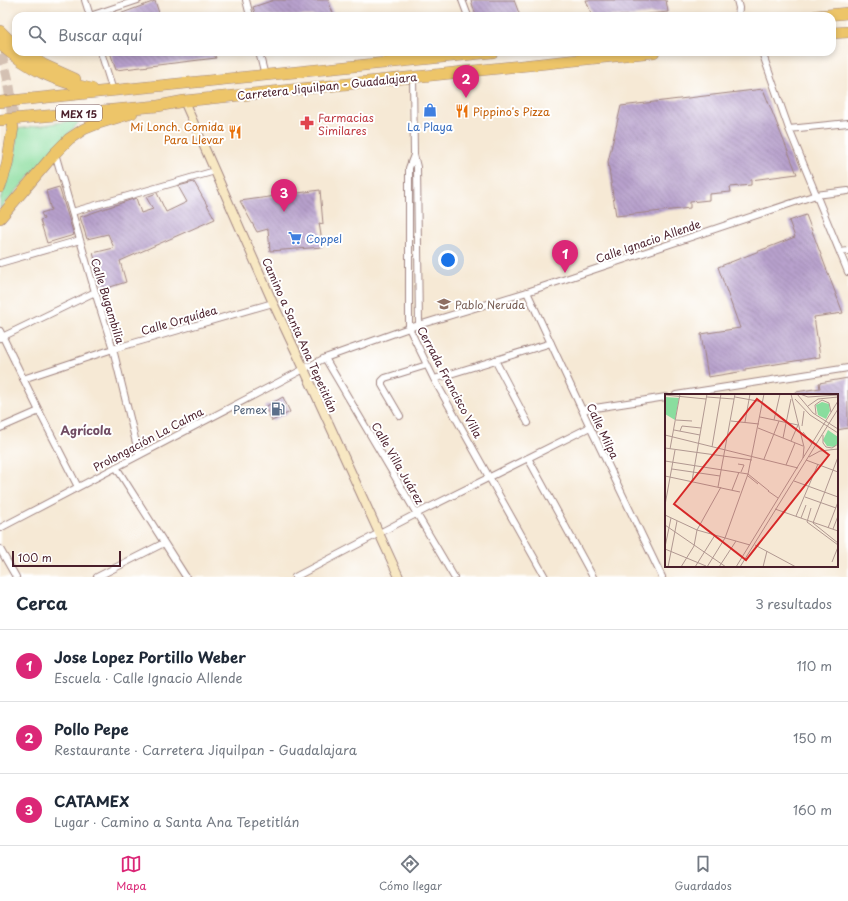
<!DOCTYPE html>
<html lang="es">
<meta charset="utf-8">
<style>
:root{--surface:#fff;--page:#f2f2f3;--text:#1f2937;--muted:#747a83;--line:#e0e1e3;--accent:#db2777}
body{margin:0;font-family:"Playpen Sans",sans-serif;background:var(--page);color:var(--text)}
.scale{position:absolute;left:12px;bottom:10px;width:109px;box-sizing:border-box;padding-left:4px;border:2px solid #4a1f2b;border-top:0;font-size:11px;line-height:14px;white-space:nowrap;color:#4a1f2b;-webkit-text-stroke:3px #fff;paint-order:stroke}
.you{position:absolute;left:448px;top:260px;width:14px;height:14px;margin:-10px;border:3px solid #fff;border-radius:50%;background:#1a73e8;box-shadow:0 0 0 6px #1a73e833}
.badge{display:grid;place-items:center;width:26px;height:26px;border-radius:50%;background:var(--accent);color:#fff;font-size:13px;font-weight:700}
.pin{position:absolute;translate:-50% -33px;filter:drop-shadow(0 1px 2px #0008)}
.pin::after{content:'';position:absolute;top:21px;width:14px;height:12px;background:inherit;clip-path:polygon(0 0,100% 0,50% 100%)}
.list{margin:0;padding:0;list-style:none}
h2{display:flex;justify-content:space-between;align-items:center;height:52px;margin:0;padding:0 16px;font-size:17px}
h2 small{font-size:13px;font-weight:400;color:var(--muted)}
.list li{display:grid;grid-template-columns:26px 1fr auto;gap:12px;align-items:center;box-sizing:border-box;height:72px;padding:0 16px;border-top:1px solid var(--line)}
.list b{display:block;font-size:15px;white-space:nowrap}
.list p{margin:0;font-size:13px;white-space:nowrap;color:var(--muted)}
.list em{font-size:13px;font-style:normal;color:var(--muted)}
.icon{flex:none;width:22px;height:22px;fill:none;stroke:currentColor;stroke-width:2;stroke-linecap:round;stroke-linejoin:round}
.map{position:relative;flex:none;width:848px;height:577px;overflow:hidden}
.search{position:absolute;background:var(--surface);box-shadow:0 2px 6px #0003;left:12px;right:12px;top:12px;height:44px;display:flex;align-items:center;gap:10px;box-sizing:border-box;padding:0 14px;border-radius:12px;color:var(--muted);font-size:15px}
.sheet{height:268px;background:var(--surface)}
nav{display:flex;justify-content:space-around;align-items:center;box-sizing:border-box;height:56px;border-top:1px solid var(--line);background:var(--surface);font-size:11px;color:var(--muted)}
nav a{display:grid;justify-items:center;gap:2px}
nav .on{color:var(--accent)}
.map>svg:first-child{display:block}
.grass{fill:#8add9e;stroke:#6a7e64}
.building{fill:url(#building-back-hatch)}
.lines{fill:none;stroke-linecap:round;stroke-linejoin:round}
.highway-tunnel{stroke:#d4c1b3;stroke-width:11;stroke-dasharray:11 5.5;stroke-linecap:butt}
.street-casing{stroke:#a08480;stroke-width:8}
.secondary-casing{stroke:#a08480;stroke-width:10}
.highway-casing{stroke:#a08480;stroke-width:12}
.street{stroke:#fff;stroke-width:6}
.secondary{stroke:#f8e8c3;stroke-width:8}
.highway{stroke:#edc569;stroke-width:11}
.labels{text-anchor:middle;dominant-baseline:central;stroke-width:4;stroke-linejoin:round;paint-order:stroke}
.shield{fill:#fff;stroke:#80626b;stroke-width:1}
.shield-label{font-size:10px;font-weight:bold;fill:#4a1f2b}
.street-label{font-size:11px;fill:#4a1f2b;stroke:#fff}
.food-label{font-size:11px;fill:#c56008;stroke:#fff;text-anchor:start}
.health-label{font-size:11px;fill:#be3a42;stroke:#fff;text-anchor:start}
.shop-label{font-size:11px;fill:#366cbe;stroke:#fff}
.education-label{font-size:11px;fill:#785e54;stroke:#fff;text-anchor:start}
.service-label{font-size:11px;fill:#4e5e75;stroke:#fff;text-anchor:end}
.neighbourhood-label{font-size:12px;font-weight:bold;fill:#704c63;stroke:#fff}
.inset-road{fill:none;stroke:#b19891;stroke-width:1}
.view{fill:#d62828;fill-opacity:0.15;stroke:#d62828;stroke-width:2}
.inset-edge{fill:none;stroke:#4a1f2b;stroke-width:2}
</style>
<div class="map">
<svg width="848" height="577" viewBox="0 0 848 577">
<defs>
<pattern id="building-back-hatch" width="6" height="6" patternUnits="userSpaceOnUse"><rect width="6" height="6" fill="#b7a0cc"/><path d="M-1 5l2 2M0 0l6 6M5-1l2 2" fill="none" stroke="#9782a6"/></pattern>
</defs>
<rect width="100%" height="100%" fill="#fff"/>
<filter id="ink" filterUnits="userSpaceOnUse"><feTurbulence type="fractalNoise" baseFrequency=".025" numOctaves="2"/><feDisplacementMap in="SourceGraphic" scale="8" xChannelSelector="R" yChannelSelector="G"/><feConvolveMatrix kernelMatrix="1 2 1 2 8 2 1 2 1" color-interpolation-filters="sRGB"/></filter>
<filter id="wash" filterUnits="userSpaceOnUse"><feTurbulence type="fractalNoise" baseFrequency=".012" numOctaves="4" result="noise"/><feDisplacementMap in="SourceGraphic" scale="16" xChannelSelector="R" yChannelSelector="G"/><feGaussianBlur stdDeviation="0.9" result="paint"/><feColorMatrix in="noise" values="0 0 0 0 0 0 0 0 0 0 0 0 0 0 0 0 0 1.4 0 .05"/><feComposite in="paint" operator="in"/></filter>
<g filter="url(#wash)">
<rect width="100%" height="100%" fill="#f6e9d5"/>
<path class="grass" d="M 82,119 L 0,209 L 0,200 L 15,158 L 17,129 Z"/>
<g id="blocks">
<path class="building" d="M 274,0 L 328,0 L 334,16 L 256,16 L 253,7 Z
M 471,0 L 514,0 L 520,16 L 476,16 Z
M 586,0 L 666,0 L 668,12 L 630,16 L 592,16 Z
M 155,1 L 160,16 L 117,16 L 117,15 Z
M 110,52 L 213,52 L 216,58 L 116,70 Z
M 763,89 L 797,174 L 751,180 L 751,185 L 730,187 L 731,192 L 709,194 L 709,200 L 690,202 L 690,208 L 616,216 L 608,162 L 621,106 Z
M 194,182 L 215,219 L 120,261 L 126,282 L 104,289 L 93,253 L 114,248 L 108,234 L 87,239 L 80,217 L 136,198 L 141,213 L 153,209 L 146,197 L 157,193 L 166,212 L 187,202 L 178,186 Z
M 59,187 L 74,235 L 47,243 L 40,220 L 44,219 L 41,213 L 51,210 L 46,191 Z
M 320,190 L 323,224 L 319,223 L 323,247 L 270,251 L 268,229 L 257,232 L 240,201 Z
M 806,215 L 843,313 L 814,317 L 820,357 L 745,369 L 745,371 L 708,377 L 701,334 L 740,328 L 718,267 L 795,237 L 789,221 Z
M 848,378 L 848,428 L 837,430 L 837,395 L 796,395 L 796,392 L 820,388 L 819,383 Z
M 283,397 L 290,412 L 272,421 L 265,407 Z"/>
</g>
</g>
<g filter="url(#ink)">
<use href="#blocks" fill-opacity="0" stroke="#a08480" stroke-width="1"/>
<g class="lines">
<path class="highway-tunnel" d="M 0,54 C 9,77 12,102 13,127"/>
<g class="street-casing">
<path id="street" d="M 85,0 L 90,16
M 246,0 L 250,16
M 462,0 L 468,16
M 737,0 L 739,8 L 738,16
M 90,16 L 138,0
M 101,52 L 113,91
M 259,52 L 265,76
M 762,52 L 789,129 L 848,272
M 413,77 L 414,155 L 417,167 L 419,325
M 789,129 L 848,123
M 55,153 L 95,292 L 113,349 L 139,455
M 414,155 L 409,168 L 409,328 L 434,379 L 545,577
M 72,212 L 215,171
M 840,252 L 848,251
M 0,263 L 80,240
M 527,292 L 590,427 L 662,577
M 0,331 L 39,411 L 78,487
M 0,338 L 95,292
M 325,358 L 454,577
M 495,360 L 528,423
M 23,379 L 113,349 L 273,303
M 434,379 L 551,343
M 676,395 L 848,368
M 582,410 L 666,397
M 400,416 L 382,385 L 382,381 L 385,378 L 427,365
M 0,428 L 39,411
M 528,458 L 593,577
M 116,467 L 186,577
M 0,528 L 325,358 L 409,328 L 527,292 L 816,195 L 848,191
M 0,549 L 16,577
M 97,577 L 164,543
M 295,577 L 416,514 L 590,427"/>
</g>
<g class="secondary-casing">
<path id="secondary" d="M 184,101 L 273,303 L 304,369 L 399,577"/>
</g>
<g class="highway-casing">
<path id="highway" d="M 816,16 L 848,13
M 0,31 L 16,47
M 832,33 L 848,32
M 0,44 C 30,70 54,81 92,89
M 23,52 L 44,65 L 75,79
M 0,102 L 493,52
M 0,120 L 158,106 L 184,101 L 654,52
M 0,187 L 7,165 L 13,127
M 0,218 L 55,153 L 69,139 L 84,129 L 99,123 L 132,113"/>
</g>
<use href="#street" class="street"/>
<use href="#secondary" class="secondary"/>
<use href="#highway" class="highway"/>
</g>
</g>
<defs>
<g id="shop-bare" transform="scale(1.08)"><path d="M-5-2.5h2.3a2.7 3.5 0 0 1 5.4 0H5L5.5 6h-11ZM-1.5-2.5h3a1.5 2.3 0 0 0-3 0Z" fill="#3f7fe0" stroke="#fff" stroke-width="2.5" paint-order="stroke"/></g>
<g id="restaurant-bare" transform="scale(1.08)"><path d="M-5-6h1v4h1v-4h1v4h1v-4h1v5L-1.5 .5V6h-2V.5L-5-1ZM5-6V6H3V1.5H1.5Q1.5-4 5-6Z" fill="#e8710a" stroke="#fff" stroke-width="2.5" paint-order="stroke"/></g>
<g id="pharmacy-bare" transform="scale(1.08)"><path d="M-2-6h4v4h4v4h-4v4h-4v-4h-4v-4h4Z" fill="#e0444e" stroke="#fff" stroke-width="2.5" paint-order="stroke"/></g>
<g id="supermarket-bare" transform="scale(1.08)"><path d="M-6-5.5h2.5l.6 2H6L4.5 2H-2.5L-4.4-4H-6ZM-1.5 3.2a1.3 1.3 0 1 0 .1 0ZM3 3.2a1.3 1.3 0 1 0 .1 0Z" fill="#3f7fe0" stroke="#fff" stroke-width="2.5" paint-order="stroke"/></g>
<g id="school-bare" transform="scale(1.08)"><path d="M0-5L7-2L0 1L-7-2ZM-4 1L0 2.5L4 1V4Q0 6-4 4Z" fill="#8d6e63" stroke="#fff" stroke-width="2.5" paint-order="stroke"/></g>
<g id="fuel-bare" transform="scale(1.08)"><path d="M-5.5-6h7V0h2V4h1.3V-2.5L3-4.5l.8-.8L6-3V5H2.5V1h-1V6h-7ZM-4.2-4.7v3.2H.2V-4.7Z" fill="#5c6f8a" stroke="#fff" stroke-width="2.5" paint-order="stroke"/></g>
</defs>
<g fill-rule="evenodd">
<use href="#shop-bare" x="430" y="110"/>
<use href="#restaurant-bare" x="462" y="111"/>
<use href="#pharmacy-bare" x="307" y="123"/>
<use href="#restaurant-bare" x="235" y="132"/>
<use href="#supermarket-bare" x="295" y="238"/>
<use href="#school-bare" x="444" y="304"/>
<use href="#fuel-bare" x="278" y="409"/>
</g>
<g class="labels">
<rect class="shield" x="56" y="105" width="46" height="16" rx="3"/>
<g class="shield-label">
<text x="79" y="113">MEX 15</text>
</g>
<g class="street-label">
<text transform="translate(327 86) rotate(-6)">Carretera Jiquilpan - Guadalajara</text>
<text transform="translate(648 241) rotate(-19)">Calle Ignacio Allende</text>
<text transform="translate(108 301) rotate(73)">Calle Bugambilia</text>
<text transform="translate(179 320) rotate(-16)">Calle Orquídea</text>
<text transform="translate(300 335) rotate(66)">Camino a Santa Ana Tepetitlán</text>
<text transform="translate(450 382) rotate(62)">Cerrada Francisco Villa</text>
<text transform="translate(603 431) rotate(65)">Calle Milpa</text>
<text transform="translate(148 439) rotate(-28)">Prolongación La Calma</text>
<text transform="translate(398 463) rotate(60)">Calle Villa Juárez</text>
</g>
<g class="food-label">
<text x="473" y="111">Pippino's Pizza</text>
<text x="224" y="126" text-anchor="end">Mi Lonch. Comida<tspan x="224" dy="13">Para Llevar</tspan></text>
</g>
<g class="health-label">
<text x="318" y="117">Farmacias<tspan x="318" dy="13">Similares</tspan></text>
</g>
<g class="shop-label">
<text x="430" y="126">La Playa</text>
<text x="306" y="238" text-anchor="start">Coppel</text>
</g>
<g class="education-label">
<text x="455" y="304">Pablo Neruda</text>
</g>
<g class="service-label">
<text x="267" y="409">Pemex</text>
</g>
<g class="neighbourhood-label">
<text x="86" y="430">Agrícola</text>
</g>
</g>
<g transform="translate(665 394)">
<rect width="173" height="173" fill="#f6e9d5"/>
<path d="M 0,3 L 14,4 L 10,26 L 0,20 Z" fill="#8add9e"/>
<path d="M 157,8 L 164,10 L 165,17 L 161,25 L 153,21 L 151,11 ZM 163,36 L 173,43 L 172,50 L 169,53 L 162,52 L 158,46 Z" fill="#8add9e"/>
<path class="inset-road" d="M 126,0 L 139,53 L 138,64M 132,0 L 148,19 L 173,35M 135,0 L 143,3 L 173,1M 0,1 L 41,5M 42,3 L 69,5M 70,3 L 98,8M 130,5 L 145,21 L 173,39M 143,12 L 153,5 L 173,3M 151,20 L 150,11 L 157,6 L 164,9 L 166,18M 95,23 L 133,31M 11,26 L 27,27M 109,26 L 115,0M 66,27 L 94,30M 80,28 L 85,0M 137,32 L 139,17M 93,34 L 138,52M 9,36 L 35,41M 15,37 L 17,32 L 36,34M 138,38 L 147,50M 0,41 L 133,74M 158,41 L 158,49 L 161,53 L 167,54 L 173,50M 118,44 L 126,5M 126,47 L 133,31M 47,53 L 56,0M 0,54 L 87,66M 5,55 L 15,0M 144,63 L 155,57 L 173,55M 99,65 L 114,27M 141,66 L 173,78M 0,67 L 83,80 L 104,97M 73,70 L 79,71 L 76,78M 121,71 L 130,49M 7,75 L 55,82M 0,82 L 75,98M 83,82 L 93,90M 27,87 L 42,0M 129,87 L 173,103M 53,93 L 70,0M 67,96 L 74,78M 103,97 L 113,104M 140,103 L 171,114M 0,111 L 10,56M 146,114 L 142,128 L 173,151M 110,115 L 173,137M 0,121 L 32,136 L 85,151M 131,122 L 153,70M 136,124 L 141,111M 148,129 L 173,63M 148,129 L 173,149M 0,131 L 61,173M 163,134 L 173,108M 168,135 L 173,122M 90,151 L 131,173M 0,153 L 6,124M 0,155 L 41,172M 167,168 L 173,153M 3,173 L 12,127M 16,173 L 29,152 L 32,136 L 56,93M 30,173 L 50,141M 42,173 L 60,144 L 83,80 L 99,0M 54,173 L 71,147M 71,173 L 173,7M 75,173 L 173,15M 98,173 L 102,157"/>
<path class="view" d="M 92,5 L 164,61 L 81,166 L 9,110 Z"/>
<rect width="173" height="173" class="inset-edge"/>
</g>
</svg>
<div class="scale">100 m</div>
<div class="you"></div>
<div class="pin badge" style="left:565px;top:273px">1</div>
<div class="pin badge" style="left:466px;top:98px">2</div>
<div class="pin badge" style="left:284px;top:212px">3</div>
<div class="search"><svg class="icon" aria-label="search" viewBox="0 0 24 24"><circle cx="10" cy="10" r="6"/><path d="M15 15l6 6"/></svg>Buscar aquí</div>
</div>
<section class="sheet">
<h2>Cerca<small>3 resultados</small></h2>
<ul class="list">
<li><span class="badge">1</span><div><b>Jose Lopez Portillo Weber</b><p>Escuela · Calle Ignacio Allende</p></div><em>110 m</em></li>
<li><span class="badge">2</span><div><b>Pollo Pepe</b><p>Restaurante · Carretera Jiquilpan - Guadalajara</p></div><em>150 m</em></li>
<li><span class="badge">3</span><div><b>CATAMEX</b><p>Lugar · Camino a Santa Ana Tepetitlán</p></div><em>160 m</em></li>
</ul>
</section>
<nav>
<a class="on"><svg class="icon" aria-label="map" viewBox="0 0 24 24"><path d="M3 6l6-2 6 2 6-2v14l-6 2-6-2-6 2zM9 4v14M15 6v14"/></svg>Mapa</a>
<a><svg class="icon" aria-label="directions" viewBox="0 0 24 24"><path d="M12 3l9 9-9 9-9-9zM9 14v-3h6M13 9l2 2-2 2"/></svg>Cómo llegar</a>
<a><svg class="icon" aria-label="saved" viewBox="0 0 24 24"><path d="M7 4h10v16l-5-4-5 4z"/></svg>Guardados</a>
</nav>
